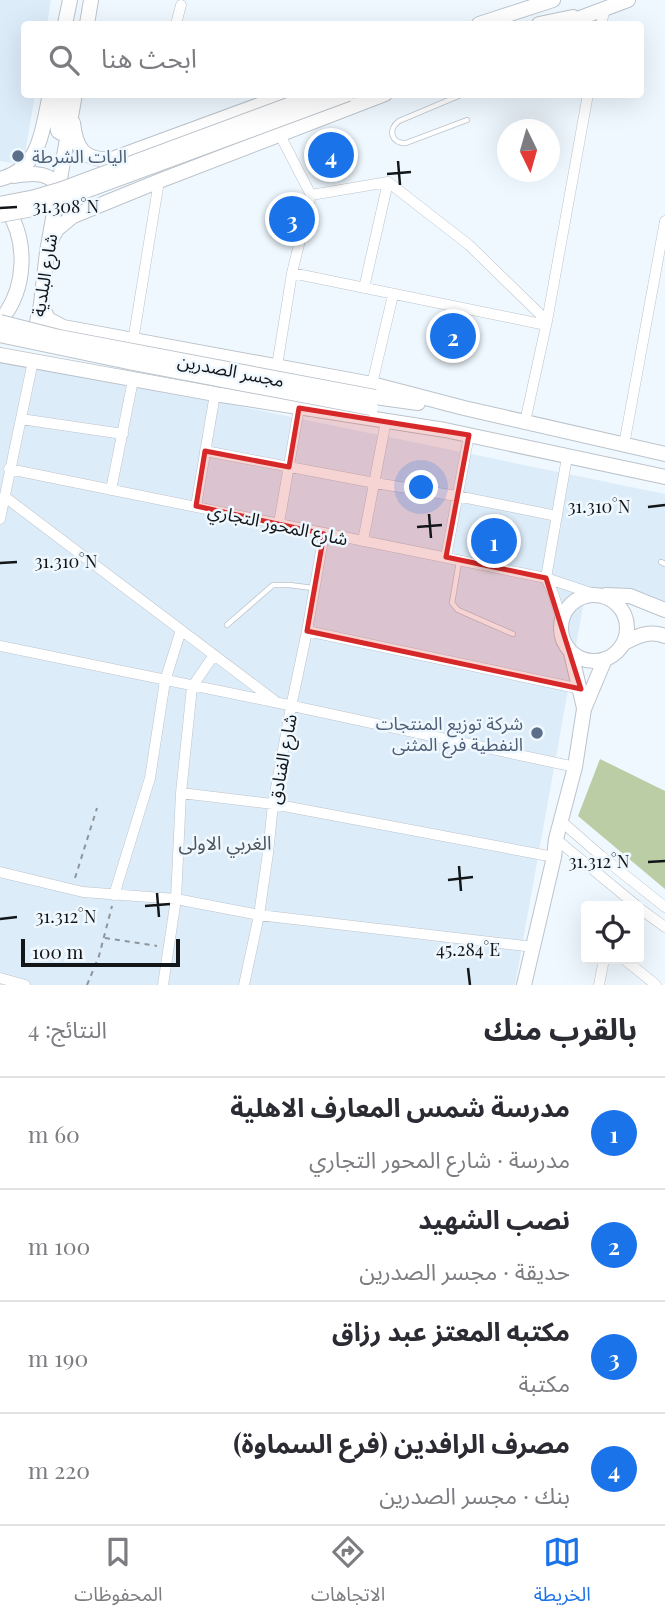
<!DOCTYPE html>
<html lang="ar">
<meta charset="utf-8">
<style>
:root{--surface:#fff;--page:#f2f2f3;--text:#2b2b33;--muted:#7c7c81;--line:#e1e1e2;--accent:#1a73e8}
body{margin:0;font-family:"Playfair Display","Noto Sans Arabic",serif;background:var(--page);color:var(--text);direction:rtl}
.controls{position:absolute;right:21px;bottom:21px;display:grid;overflow:hidden;border-radius:7px;box-shadow:0 7px 28px #0002}
.controls button{width:63px;height:63px;display:grid;place-items:center;padding:0;border:0;border-bottom:2px solid var(--line);background:var(--surface);color:var(--text);font:35px sans-serif}
.compass{position:absolute;left:497px;top:119px;width:63px;height:63px;border-radius:50%;background:var(--surface);box-shadow:0 7px 28px #0002;rotate:175deg}
.scale{position:absolute;left:21px;bottom:18px;width:159px;box-sizing:border-box;padding-left:7px;border:4px solid #131618;border-top:0;font-size:19px;line-height:24px;white-space:nowrap;color:#131618;-webkit-text-stroke:5px #eff8ff;paint-order:stroke}
.you{position:absolute;left:422px;top:488px;width:24px;height:24px;margin:-18px;border:5px solid #fff;border-radius:50%;background:#1a73e8;box-shadow:0 0 0 10px #1a73e833}
.badge{display:grid;place-items:center;width:46px;height:46px;border-radius:50%;background:var(--accent);color:#fff;font-size:23px;font-weight:700}
.pin{position:absolute;translate:-50% -50%;border:4px solid #fff;box-shadow:0 2px 7px #0006}
.list{margin:0;padding:0;list-style:none}
h2{display:flex;justify-content:space-between;align-items:center;height:91px;margin:0;padding:0 28px;font-size:30px}
h2 small{font-size:23px;font-weight:400;color:var(--muted)}
.list li{display:grid;grid-template-columns:46px 1fr auto;gap:21px;align-items:center;box-sizing:border-box;height:112px;padding:0 28px;border-top:2px solid var(--line)}
.list b{display:block;font-size:26px;white-space:nowrap}
.list p{margin:0;font-size:23px;white-space:nowrap;color:var(--muted)}
.list em{font-size:23px;font-style:normal;color:var(--muted)}
.icon{flex:none;width:38px;height:38px;fill:none;stroke:currentColor;stroke-width:2;stroke-linecap:round;stroke-linejoin:round}
.map{position:relative;flex:none;width:665px;height:985px;overflow:hidden;direction:ltr}
.search{position:absolute;background:var(--surface);box-shadow:0 7px 28px #0002;left:21px;right:21px;top:21px;height:77px;display:flex;align-items:center;gap:18px;box-sizing:border-box;padding:0 24px;border-radius:7px;color:var(--muted);font-size:26px}
.sheet{height:539px;background:var(--surface)}
nav{display:flex;justify-content:space-around;align-items:center;box-sizing:border-box;height:98px;border-top:2px solid var(--line);background:var(--surface);font-size:19px;color:var(--muted)}
nav a{display:grid;justify-items:center;gap:4px}
nav .on{color:var(--accent)}
.map>svg:first-child{display:block}
.built{fill:#ddecf9}
.green{fill:#bacda4}
.lines{fill:none;stroke-linecap:round;stroke-linejoin:round}
.lane-casing{stroke:#bcc3cb;stroke-width:6}
.street-casing{stroke:#bcc3cb;stroke-width:11}
.secondary-casing{stroke:#bcc3cb;stroke-width:16}
.path{stroke:#8f959a;stroke-width:2;stroke-dasharray:5 5;stroke-linecap:butt}
.lane{stroke:#fff;stroke-width:4.5}
.street{stroke:#fff;stroke-width:10}
.secondary{stroke:#fff;stroke-width:14}
.secondary-bridge-casing{stroke:#bcc3cb;stroke-width:16;stroke-linecap:butt}
.secondary-bridge{stroke:#fff;stroke-width:14}
.marked{fill:#d62828;fill-opacity:0.2;stroke:#d62828;stroke-width:5;stroke-linejoin:round}
.ticks{fill:none;stroke:#131618;stroke-width:2.5}
.service-dot{fill:#5c6f8a;stroke:#eff8ff;stroke-width:2.5}
.labels{text-anchor:middle;dominant-baseline:central;stroke-width:5;stroke-linejoin:round;paint-order:stroke}
.service-label{font-size:18px;fill:#4e5e75;stroke:#eff8ff;text-anchor:start}
.street-label{font-size:18px;fill:#131618;stroke:#eff8ff}
.neighbourhood-label{font-size:19px;fill:#4e555b;stroke:#eff8ff}
.ticks-label{font-size:18px;text-anchor:middle;fill:#131618;stroke:#eff8ff;stroke-width:5;stroke-linejoin:round;paint-order:stroke}
</style>
<div class="map">
<svg width="665" height="985" viewBox="0 0 665 985">
<rect width="100%" height="100%" fill="#eff8ff"/>
<path class="built" d="M 0,0 L 51,0 L 47,24 L 24,24 L 24,94 L 35,95 L 23,165 L 0,161 Z
M 0,357 L 665,494 L 665,610 L 586,590 L 515,985 L 0,985 Z"/>
<path class="green" d="M 600,759 L 665,791 L 665,889 L 578,816 Z"/>
<g class="lines">
<g class="lane-casing">
<path id="lane" d="M 463,94 L 399,121 C 387,130 392,144 406,143 L 467,120
M 459,562 L 452,603 L 458,610 L 513,634
M 661,562 L 665,564
M 227,625 L 273,585 L 289,585 L 313,588"/>
</g>
<g class="street-casing">
<path id="street" d="M 176,24 L 181,5
M 601,24 L 605,9
M 311,195 L 388,182 L 469,245 L 547,321
M 292,273 L 546,325
M 364,288 L 388,182
M 133,341 L 159,181
M 277,366 L 292,273 L 311,195 L 280,135
M 372,384 L 393,295
M 21,419 L 123,434
M 525,422 L 547,321 L 588,94
M 624,445 L 665,221
M 205,451 L 375,483 L 457,496 L 557,516
M 9,469 L 546,578 L 594,594
M 111,490 L 133,380
M 5,497 L 275,701
M 196,506 L 215,394
M 0,519 L 33,361
M 279,523 L 299,408
M 363,541 L 386,421
M 446,557 L 469,435
M 546,578 L 567,457
M 546,578 L 553,593 L 561,619
M 307,631 L 581,689
M 0,646 L 279,703 L 575,767
M 181,793 L 273,804 L 554,857
M 561,821 L 601,856 L 665,907
M 556,839 L 637,906
M 0,872 L 83,892 L 176,899 L 259,915 L 534,947
M 114,895 L 150,778 L 165,681 L 181,630
M 639,908 L 665,927
M 624,959 L 656,985
M 0,978 L 25,985
M 163,985 L 176,899 L 181,793 L 192,687 L 214,655
M 244,985 L 259,915 L 268,853 L 273,804 L 291,707 L 307,631 L 324,534
M 599,985 L 604,959"/>
</g>
<g class="secondary-casing">
<path id="secondary" d="M 65,24 L 70,0
M 87,24 L 91,0
M 479,24 L 553,0
M 539,24 L 573,17
M 564,24 L 628,0
M 61,94 L 57,123 L 58,131 L 61,133 L 64,132 L 70,123
M 73,123 C 76,149 84,161 112,159 L 289,94
M 14,176 C 28,174 44,171 55,182 L 56,192
M 0,179 C 41,168 42,130 50,94
M 47,252 L 52,238 L 57,229 L 73,216 L 159,181 L 385,94
M 41,304 L 48,319 L 63,327 L 372,384 L 464,408 L 665,454
M 0,321 C 27,289 29,239 4,205
M 33,340 L 41,304 L 47,252 L 75,94
M 0,355 L 215,394 L 445,430 L 665,477
M 375,397 L 418,403
M561 628a33 33 0 1 1 66 0a33 33 0 1 1-66 0Z
M 606,595 L 630,596 L 665,610
M 624,643 C 637,636 650,630 665,636
M 571,653 L 584,708
M 524,985 L 554,857 L 556,839 L 575,767 L 584,709 L 605,659"/>
</g>
<path class="path" d="M 75,878 L 97,808
M 105,938 L 157,946
M 87,985 L 99,956 L 112,906"/>
<use href="#lane" class="lane"/>
<use href="#street" class="street"/>
<use href="#secondary" class="secondary"/>
<g class="secondary-bridge-casing">
<path id="secondary-bridge" d="M 0,204 L 35,197 L 59,190 L 318,94
M 0,215 L 33,209 L 61,200 L 348,94
M 0,322 L 59,337 L 375,397
M 0,335 L 133,363 L 371,408"/>
</g>
<use href="#secondary-bridge" class="secondary-bridge"/>
</g>
<path class="marked" d="M 299,408 L 469,435 L 446,557 L 546,578 L 581,689 L 307,631 L 324,534 L 196,506 L 205,451 L 289,467 Z"/>
<path class="ticks" d="M 398,161 L 400,185M 387,174 L 411,172M 0,208 L 17,207M 648,507 L 665,505M 429,514 L 431,538M 417,527 L 442,525M 0,563 L 17,562M 648,862 L 665,861M 459,866 L 461,891M 448,880 L 473,877M 157,893 L 159,917M 145,906 L 170,904M 0,919 L 17,917M 468,968 L 470,985"/>
<g class="service-dot">
<circle cx="18" cy="156" r="7"/>
<circle cx="537" cy="733" r="7"/>
</g>
<g class="labels">
<g class="service-label">
<text x="32" y="156">اليات الشرطة</text>
<text x="523" y="723" text-anchor="end">شركة توزيع المنتجات<tspan x="523" dy="21">النفطية فرع المثنى</tspan></text>
</g>
<g class="street-label">
<text transform="translate(44 275) rotate(-81)">شارع البلدية</text>
<text transform="translate(231 370) rotate(11)">مجسر الصدرين</text>
<text transform="translate(278 524) rotate(12)">شارع المحور التجاري</text>
<text transform="translate(282 759) rotate(-80)">شارع الفنادق</text>
</g>
<g class="neighbourhood-label">
<text x="225" y="842">الغربي الاولى</text>
</g>
</g>
<g class="ticks-label">
<text x="66" y="213">31.308°N</text>
<text x="599" y="513">31.310°N</text>
<text x="66" y="568">31.310°N</text>
<text x="599" y="868">31.312°N</text>
<text x="66" y="923">31.312°N</text>
<text x="468" y="956">45.284°E</text>
</g>
</svg>
<div class="controls">
<button><svg class="icon" aria-label="locate" viewBox="0 0 24 24"><circle cx="12" cy="12" r="6"/><path d="M12 2v4M12 18v4M2 12h4M18 12h4"/></svg></button>
</div>
<svg class="compass" viewBox="-18 -18 36 36"><path d="M0-13l5 13h-10z" fill="#e53935"/><path d="M0 13l5-13h-10z" fill="#7c7c81"/></svg>
<div class="scale">100 m</div>
<div class="you"></div>
<div class="pin badge" style="left:494px;top:541px">1</div>
<div class="pin badge" style="left:453px;top:336px">2</div>
<div class="pin badge" style="left:292px;top:219px">3</div>
<div class="pin badge" style="left:331px;top:155px">4</div>
<div class="search"><svg class="icon" aria-label="search" viewBox="0 0 24 24"><circle cx="10" cy="10" r="6"/><path d="M15 15l6 6"/></svg>ابحث هنا</div>
</div>
<section class="sheet">
<h2>بالقرب منك<small>النتائج: 4</small></h2>
<ul class="list">
<li><span class="badge">1</span><div><b>مدرسة شمس المعارف الاهلية</b><p>مدرسة · شارع المحور التجاري</p></div><em>60 m</em></li>
<li><span class="badge">2</span><div><b>نصب الشهيد</b><p>حديقة · مجسر الصدرين</p></div><em>100 m</em></li>
<li><span class="badge">3</span><div><b>مكتبه المعتز عبد رزاق</b><p>مكتبة</p></div><em>190 m</em></li>
<li><span class="badge">4</span><div><b>مصرف الرافدين (فرع السماوة)</b><p>بنك · مجسر الصدرين</p></div><em>220 m</em></li>
</ul>
</section>
<nav>
<a class="on"><svg class="icon" aria-label="map" viewBox="0 0 24 24"><path d="M3 6l6-2 6 2 6-2v14l-6 2-6-2-6 2zM9 4v14M15 6v14"/></svg>الخريطة</a>
<a><svg class="icon" aria-label="directions" viewBox="0 0 24 24"><path d="M12 3l9 9-9 9-9-9zM9 14v-3h6M13 9l2 2-2 2"/></svg>الاتجاهات</a>
<a><svg class="icon" aria-label="saved" viewBox="0 0 24 24"><path d="M7 4h10v16l-5-4-5 4z"/></svg>المحفوظات</a>
</nav>
